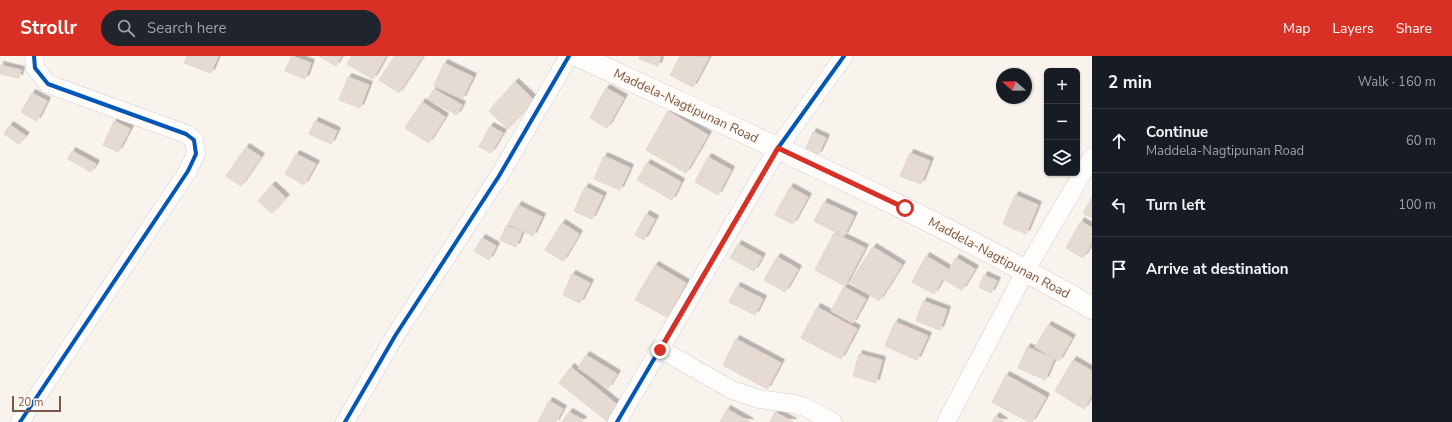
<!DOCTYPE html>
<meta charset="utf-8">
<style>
:root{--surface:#171b24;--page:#20242c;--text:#f1f3f6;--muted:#9ea1a6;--line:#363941;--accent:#d93025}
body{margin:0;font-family:"Nunito Sans",sans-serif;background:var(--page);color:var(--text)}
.controls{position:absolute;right:12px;top:12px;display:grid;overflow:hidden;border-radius:6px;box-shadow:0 1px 3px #0004}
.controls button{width:36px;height:36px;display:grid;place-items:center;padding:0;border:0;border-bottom:1px solid var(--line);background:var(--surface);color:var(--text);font:20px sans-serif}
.compass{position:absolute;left:996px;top:12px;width:36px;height:36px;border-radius:50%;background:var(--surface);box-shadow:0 1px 3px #0004;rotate:290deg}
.scale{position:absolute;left:12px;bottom:10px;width:49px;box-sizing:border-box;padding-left:4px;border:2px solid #7a5849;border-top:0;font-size:11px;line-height:14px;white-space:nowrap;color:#7a5849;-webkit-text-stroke:3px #fff8f0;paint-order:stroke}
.stop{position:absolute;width:12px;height:12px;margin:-9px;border:3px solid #d93025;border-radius:50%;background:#fff}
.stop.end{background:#d93025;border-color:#fff;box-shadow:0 1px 4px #0008}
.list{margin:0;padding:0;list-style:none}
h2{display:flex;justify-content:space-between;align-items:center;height:52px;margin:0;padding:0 16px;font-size:17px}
h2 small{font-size:13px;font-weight:400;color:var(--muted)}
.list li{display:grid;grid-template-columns:26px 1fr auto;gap:12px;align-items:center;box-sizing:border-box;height:64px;padding:0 16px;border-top:1px solid var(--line)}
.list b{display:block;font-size:15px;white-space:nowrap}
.list p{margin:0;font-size:13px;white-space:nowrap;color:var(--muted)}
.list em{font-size:13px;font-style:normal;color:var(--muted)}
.icon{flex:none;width:22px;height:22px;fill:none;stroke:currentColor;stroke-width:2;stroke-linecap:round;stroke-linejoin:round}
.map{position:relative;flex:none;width:1092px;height:366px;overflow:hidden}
header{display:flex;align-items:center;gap:24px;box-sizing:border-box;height:56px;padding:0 20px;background:var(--accent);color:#fff}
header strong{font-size:19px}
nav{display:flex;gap:22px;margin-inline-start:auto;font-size:14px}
.search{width:280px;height:36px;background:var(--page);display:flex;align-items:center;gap:10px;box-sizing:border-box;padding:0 14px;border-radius:22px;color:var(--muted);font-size:15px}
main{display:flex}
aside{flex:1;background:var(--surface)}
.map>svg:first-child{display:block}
.building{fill:#e6dbd3;stroke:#e2d6ce;filter:url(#shadow)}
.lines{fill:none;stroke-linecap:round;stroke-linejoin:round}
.street-casing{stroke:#d8cfca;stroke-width:19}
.secondary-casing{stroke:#d9cfc8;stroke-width:23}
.street{stroke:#fefdfc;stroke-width:18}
.secondary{stroke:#fefdfc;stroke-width:22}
.cycleway-casing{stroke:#fff8f0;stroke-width:6}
.cycleway{stroke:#0057b8;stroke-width:4}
.route{stroke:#d93025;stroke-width:5}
.labels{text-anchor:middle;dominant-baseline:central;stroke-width:3;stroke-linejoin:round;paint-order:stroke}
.street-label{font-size:13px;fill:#7a5849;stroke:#fff8f0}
</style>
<header>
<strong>Strollr</strong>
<div class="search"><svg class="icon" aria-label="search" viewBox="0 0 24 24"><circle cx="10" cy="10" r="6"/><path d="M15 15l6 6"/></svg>Search here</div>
<nav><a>Map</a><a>Layers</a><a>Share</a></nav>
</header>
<main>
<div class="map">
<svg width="1092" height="366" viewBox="0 0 1092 366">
<defs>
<filter id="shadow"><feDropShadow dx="3.5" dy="-3.5" stdDeviation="0" flood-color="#0004"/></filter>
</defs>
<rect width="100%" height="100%" fill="#f9f3ed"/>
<path class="building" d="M 187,0 L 218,0 L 211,17 L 184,7 Z
M 292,0 L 311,7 L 305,23 L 285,15 Z
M 319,0 L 341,0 L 336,10 Z
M 352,0 L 386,0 L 373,23 L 347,8 Z
M 395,0 L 423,0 L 399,37 L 379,24 Z
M 640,0 L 661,0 L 658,10 L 639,3 Z
M 680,0 L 709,1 L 693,31 L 670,19 Z
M 444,7 L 473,21 L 462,43 L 434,30 Z
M 0,9 L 21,14 L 19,22 L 0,18 Z
M 348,21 L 369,29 L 360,52 L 339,44 Z
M 515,26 L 534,44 L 508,73 L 489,55 Z
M 606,32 L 624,42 L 607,72 L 590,62 Z
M 434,33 L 462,49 L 457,59 L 428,43 Z
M 32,37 L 47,45 L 37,65 L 21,56 Z
M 422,46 L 445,61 L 429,87 L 405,72 Z
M 668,55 L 708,79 L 686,117 L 646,94 Z
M 114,65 L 130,73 L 118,96 L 103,89 Z
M 315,65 L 337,75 L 331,88 L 309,78 Z
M 10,69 L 26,80 L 19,88 L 4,78 Z
M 490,70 L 503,77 L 491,97 L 479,91 Z
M 813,76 L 826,82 L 818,99 L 805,94 Z
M 246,91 L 261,101 L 241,130 L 226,120 Z
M 72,95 L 96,108 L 91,116 L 68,103 Z
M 910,97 L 930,105 L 921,128 L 900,120 Z
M 296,98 L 316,108 L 304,129 L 285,118 Z
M 604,100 L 630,112 L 620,134 L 594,123 Z
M 708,101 L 731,114 L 718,139 L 695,126 Z
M 647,107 L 681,126 L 672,144 L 637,124 Z
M 272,129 L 286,142 L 272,157 L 258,145 Z
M 585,131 L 603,140 L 592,163 L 574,155 Z
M 790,131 L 808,141 L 793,168 L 775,159 Z
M 1015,139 L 1038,149 L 1026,178 L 1003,168 Z
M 1092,141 L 1092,162 L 1083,157 Z
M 824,146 L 854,160 L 844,180 L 814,165 Z
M 518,149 L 542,161 L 533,180 L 508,168 Z
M 646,158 L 655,163 L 644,184 L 635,179 Z
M 1081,165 L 1092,172 L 1092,187 L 1083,202 L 1066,192 Z
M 562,167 L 579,178 L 563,205 L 545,194 Z
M 506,170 L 522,176 L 516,191 L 500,184 Z
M 834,177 L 865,192 L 845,230 L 815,214 Z
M 482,182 L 496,190 L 489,204 L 474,195 Z
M 738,188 L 762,201 L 754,215 L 730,202 Z
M 873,191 L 902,209 L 879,245 L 850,226 Z
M 926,200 L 948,213 L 934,238 L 912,226 Z
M 777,201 L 798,213 L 785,236 L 764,224 Z
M 956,202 L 975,213 L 962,234 L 943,223 Z
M 655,209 L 686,227 L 667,261 L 635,244 Z
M 572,218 L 590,227 L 580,247 L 563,239 Z
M 984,219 L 997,225 L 991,237 L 979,231 Z
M 737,230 L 763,243 L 755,259 L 729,246 Z
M 844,231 L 866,243 L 853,267 L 831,255 Z
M 923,245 L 947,254 L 940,274 L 916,265 Z
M 817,251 L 857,273 L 841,303 L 801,282 Z
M 895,266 L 928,280 L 917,304 L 885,290 Z
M 1048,269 L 1072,282 L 1059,305 L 1035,291 Z
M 736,283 L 781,307 L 767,333 L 723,309 Z
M 1027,291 L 1054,303 L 1045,324 L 1018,312 Z
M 859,298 L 882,304 L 876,327 L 853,320 Z
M 586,299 L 617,318 L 608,332 L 578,312 Z
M 1073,304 L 1092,315 L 1092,339 L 1084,353 L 1055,335 Z
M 571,311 L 620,351 L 608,366 L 559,327 Z
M 1006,319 L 1046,341 L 1032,366 L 1029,366 L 992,346 Z
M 549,345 L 563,353 L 556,366 L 538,366 Z
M 727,353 L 750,366 L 720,366 Z
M 569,356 L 583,364 L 582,366 L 562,366 Z
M 775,356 L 793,366 L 770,366 Z
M 996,360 L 1004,366 L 992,366 Z"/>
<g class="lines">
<g class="street-casing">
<path id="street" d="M 660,293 L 732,334 L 759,343 L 794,348 L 805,351 L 833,366
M 20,366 L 188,115 L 196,98 L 194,84 L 186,78 L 48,28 L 35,12 L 34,0
M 345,366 L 395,280 L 499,120 L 569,0
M 617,366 L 778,92 L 844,0
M 946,366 L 1026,214 L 1092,101"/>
</g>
<g class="secondary-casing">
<path id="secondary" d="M 579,0 C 752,81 927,157 1092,252"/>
</g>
<use href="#street" class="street"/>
<use href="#secondary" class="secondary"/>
<g class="cycleway-casing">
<path id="cycleway" d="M 20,366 L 188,115 L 196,98 L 194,84 L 186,78 L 48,28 L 35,12 L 34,0
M 345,366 L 395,280 L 499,120 L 569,0
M 617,366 L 778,92 L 844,0"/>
</g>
<use href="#cycleway" class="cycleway"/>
</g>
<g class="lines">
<path class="route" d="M 660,294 L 778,92 L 905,152"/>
</g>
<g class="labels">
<g class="street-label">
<text transform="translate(686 50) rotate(25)">Maddela-Nagtipunan Road</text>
<text transform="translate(999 202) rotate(28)">Maddela-Nagtipunan Road</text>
</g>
</g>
</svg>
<div class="controls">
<button>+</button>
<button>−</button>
<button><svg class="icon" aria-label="layers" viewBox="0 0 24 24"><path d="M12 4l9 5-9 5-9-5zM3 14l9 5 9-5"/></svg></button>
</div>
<svg class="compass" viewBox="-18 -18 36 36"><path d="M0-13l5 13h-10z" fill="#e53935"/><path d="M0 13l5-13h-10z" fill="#9ea1a6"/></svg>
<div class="scale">20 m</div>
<div class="stop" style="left:905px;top:152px"></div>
<div class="stop end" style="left:660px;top:294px"></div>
</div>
<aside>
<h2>2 min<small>Walk · 160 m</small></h2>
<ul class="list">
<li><svg class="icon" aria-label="ahead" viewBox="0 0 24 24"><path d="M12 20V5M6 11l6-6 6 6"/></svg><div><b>Continue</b><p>Maddela-Nagtipunan Road</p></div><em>60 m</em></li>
<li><svg class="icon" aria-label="left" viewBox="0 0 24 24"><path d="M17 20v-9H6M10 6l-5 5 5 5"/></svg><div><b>Turn left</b></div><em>100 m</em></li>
<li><svg class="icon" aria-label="arrive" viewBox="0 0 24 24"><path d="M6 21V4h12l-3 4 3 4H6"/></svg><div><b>Arrive at destination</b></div></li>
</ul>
</aside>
</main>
